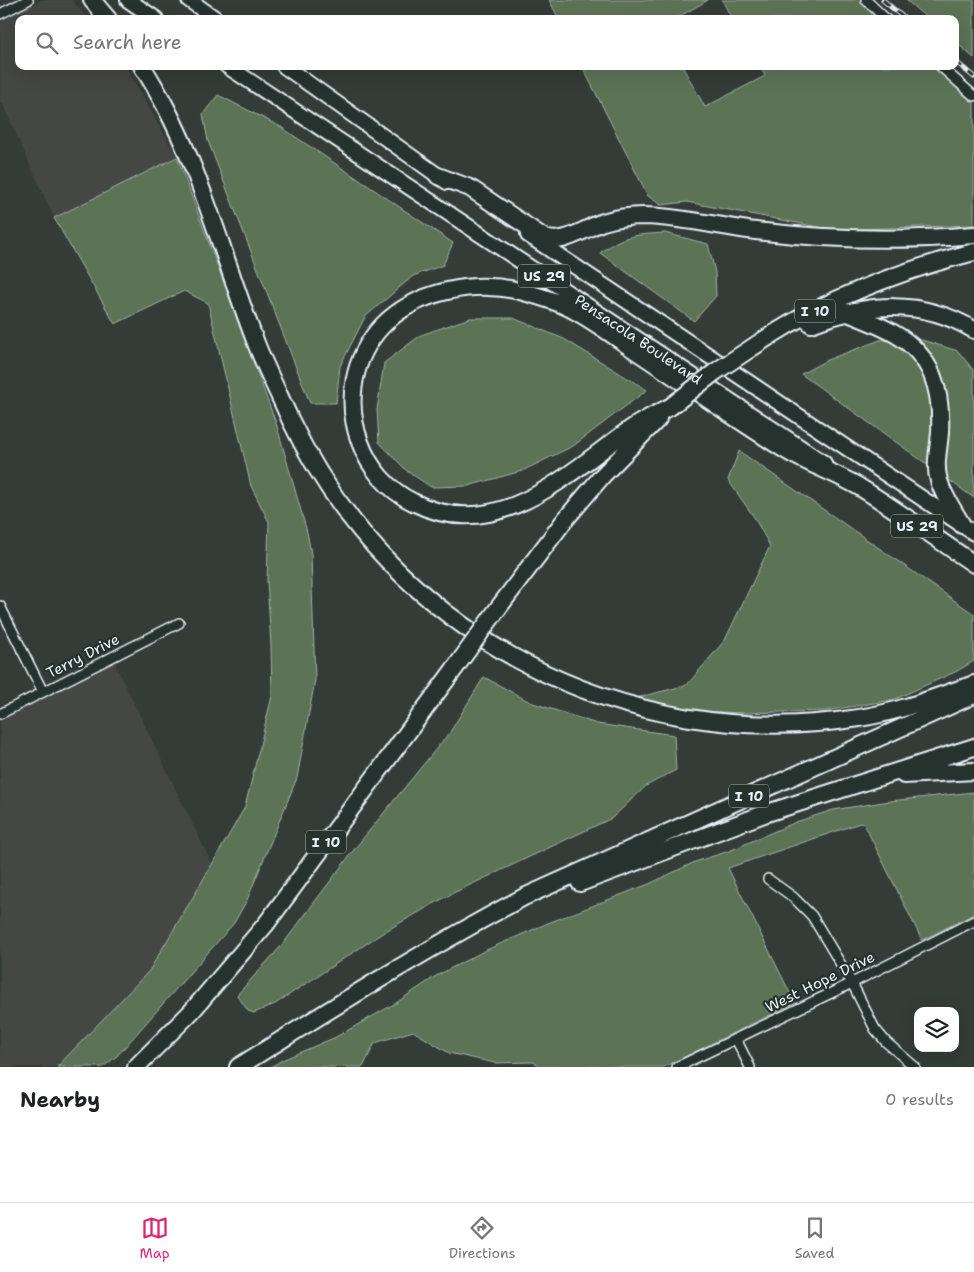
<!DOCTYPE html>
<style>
:root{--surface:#fff;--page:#f2f2f2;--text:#202124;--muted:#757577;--line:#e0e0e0;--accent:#db2777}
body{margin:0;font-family:"Shantell Sans",sans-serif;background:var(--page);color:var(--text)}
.controls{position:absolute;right:15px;bottom:15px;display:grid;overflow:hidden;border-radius:10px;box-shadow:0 5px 20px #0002}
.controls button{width:45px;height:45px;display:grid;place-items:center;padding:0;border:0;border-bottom:1px solid var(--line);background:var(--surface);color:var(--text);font:25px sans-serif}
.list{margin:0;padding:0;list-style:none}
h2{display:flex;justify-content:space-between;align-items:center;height:65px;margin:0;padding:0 20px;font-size:21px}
h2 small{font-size:16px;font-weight:400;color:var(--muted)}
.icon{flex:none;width:28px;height:28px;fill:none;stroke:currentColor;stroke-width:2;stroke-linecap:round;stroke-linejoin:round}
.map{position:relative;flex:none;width:974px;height:1067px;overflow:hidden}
.search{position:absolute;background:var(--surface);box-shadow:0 5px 20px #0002;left:15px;right:15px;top:15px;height:55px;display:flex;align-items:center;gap:12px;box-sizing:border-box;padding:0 18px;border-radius:10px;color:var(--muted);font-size:19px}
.sheet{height:135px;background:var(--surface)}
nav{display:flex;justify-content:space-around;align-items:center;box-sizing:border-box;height:70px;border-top:1px solid var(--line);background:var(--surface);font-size:14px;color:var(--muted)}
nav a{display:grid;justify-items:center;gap:2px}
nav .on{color:var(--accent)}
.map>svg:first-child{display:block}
.built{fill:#444645}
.green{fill:#5c7357;stroke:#a2b2a8}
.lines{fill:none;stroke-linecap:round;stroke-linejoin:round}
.street-casing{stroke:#e8f1f8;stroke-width:12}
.primary-casing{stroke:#e8f1f8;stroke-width:18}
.highway-casing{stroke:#e8f1f8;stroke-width:20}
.street{stroke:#26332d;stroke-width:9}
.primary{stroke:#26332d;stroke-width:14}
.highway{stroke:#26332d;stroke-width:16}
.rail-casing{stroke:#e8f1f8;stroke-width:5}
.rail{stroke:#26332d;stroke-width:3;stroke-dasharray:9;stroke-linecap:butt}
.highway-bridge-casing{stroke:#e8f1f8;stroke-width:20;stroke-linecap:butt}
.highway-bridge{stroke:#26332d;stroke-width:16}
.labels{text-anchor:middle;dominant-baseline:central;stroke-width:4.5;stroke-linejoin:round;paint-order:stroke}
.shield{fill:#26332d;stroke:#aeb8bb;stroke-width:1}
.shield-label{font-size:14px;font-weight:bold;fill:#e8f1f8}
.street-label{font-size:15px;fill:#e8f1f8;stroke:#26332d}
</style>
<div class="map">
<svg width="974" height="1067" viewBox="0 0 974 1067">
<rect width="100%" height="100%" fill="#343c38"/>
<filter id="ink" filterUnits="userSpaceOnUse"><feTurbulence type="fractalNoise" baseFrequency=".02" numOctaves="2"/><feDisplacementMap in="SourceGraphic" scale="10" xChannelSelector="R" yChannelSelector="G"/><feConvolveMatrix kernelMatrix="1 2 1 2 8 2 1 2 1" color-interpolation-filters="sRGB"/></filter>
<g filter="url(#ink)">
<path class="built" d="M 41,0 L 72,0 L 88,19 L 19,19 L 19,66 L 125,66 L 177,157 L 54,218 L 2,103 L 0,104 L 0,21 Z
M 114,662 L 212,864 L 149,971 L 57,1067 L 0,1067 L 0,721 Z"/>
<path class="green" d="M 549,0 L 708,0 L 675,19 L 559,19 Z
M 722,0 L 863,0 L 886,19 L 732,19 Z
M 906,0 L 974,0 L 974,58 L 955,42 L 955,19 L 928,19 Z
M 582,66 L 682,66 L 705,107 L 765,76 L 760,66 L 941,66 L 974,94 L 974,225 L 834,230 L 687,202 L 661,205 L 648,196 Z
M 218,95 L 281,127 L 453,243 L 443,265 L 413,276 L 365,317 L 340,366 L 336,403 L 310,403 L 208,141 L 203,114 Z
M 177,157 L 276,423 L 307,532 L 311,554 L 315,680 L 297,778 L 247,900 L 234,923 L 117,1056 L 103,1067 L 57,1067 L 149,971 L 196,892 L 245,807 L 272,696 L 271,645 L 267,580 L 269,522 L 251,486 L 208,303 L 184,291 L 115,324 L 54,218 Z
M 665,233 L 708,244 L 715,272 L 716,296 L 694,321 L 600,253 C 623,234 637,235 665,233 Z
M 470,318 L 513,318 L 564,339 L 647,390 L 573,446 L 522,471 L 468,486 L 431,487 L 407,471 L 379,442 L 377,410 L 384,363 L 421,335 Z
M 880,340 L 922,340 L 958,351 L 974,371 L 974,498 L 801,374 L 827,360 Z
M 739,451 L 974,614 L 974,661 L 957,671 L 893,700 L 824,711 L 742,713 L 674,710 L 636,698 L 687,685 L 725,640 L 770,546 L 754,517 L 728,480 Z
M 484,677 L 530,702 L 597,724 L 674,735 L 676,770 L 646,786 L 612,818 L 451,894 L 384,932 L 275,1004 L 254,1013 L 248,1011 L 237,995 L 283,944 L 356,847 L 450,732 Z
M 974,792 L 974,914 L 922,940 L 863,822 L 728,868 L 795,1003 L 664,1067 L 540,1067 L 534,1062 L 495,1063 L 449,1053 L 413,1031 L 375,1043 L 363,1067 L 271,1067 L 282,1060 L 336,1037 L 396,1003 L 436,976 L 484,951 L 548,923 L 649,884 L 695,862 L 729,851 L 796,822 L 833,810 L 890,801 Z"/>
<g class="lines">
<g class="street-casing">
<path id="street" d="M 866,0 L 886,19
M 0,14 L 28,0
M 940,66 L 974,96
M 0,606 L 43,692
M 0,714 L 179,623
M 768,879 L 793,897 L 812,916 L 852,983 L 875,1029 L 886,1042 L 915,1067
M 736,1039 L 750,1067
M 677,1067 L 852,983 L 974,921"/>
</g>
<g class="primary-casing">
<g id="primary">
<path d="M 128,0 L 156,19"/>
<path d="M 189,0 L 216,19"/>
<path id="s1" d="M 227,66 L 824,463"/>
<path d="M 284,66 L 447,182"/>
<path d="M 528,235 L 974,533"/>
</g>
</g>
<g class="highway-casing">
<path id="highway" d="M 92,0 L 108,19
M 142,66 C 197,151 220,250 256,343 C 266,369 279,394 290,419 C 392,635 625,755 859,718 C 899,712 936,697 974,684
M 438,176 L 470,188 L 543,237 C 561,247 585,228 603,222 C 616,218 630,216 644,216 C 685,217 725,228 765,232 C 835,240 904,241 974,235
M 846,312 C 862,319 880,325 895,334 C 933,356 942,391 940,432 C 939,448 934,465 939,481 C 944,497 954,511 962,525
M 811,324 C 867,303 921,298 974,330
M 756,345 C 771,335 786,326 802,317 C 856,288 915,267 974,252
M 670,407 C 656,414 641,421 629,430 C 566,475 496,545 413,502 C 388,490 369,468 360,442 C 345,402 353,357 382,326 C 416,291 473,280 520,291 C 535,295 562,303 575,311 C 597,323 618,339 639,353 C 689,386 737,420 787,451 C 811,465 838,474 861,488 C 900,512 937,539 974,564
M 499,607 L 564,521 L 603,475 L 658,419
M 904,775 L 974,771
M 580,883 L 764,814 L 974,747
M 136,1067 L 192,1011 L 266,924 L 455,668
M 238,1067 C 332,1008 426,949 524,897 L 974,695"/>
</g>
<use href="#street" class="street"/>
<use href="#primary" class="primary"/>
<use href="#highway" class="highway"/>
<g class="rail-casing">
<path id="rail" d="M 883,0 L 905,19
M 955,61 L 974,77"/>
</g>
<use href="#rail" class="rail"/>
<g class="highway-bridge-casing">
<path id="highway-bridge" d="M 670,407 L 715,372 L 756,345
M 455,668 L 499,607"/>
</g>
<use href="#highway-bridge" class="highway-bridge"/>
</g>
</g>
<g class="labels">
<g class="shield">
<rect x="518" y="264.5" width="52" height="23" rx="4"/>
<rect x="795" y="299.5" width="40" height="23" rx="4"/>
<rect x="891" y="514.5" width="52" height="23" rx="4"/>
<rect x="729" y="784.5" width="40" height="23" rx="4"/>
<rect x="306" y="830.5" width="40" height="23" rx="4"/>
</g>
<g class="shield-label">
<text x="544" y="276">US 29</text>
<text x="815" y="311">I 10</text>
<text x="917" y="526">US 29</text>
<text x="749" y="796">I 10</text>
<text x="326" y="842">I 10</text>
</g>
<g class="street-label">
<text stroke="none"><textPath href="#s1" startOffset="494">Pensacola Boulevard</textPath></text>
<text transform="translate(83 656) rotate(-27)">Terry Drive</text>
<text transform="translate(820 982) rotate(-26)">West Hope Drive</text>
</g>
</g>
</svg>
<div class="controls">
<button><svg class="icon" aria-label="layers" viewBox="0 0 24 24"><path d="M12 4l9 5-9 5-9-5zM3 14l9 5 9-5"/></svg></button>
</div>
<div class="search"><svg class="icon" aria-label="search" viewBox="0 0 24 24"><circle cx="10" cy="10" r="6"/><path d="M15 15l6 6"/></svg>Search here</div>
</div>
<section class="sheet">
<h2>Nearby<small>0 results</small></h2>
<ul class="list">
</ul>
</section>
<nav>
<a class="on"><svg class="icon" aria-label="map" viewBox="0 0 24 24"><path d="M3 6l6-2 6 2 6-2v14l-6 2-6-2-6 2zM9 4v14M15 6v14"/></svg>Map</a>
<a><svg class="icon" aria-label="directions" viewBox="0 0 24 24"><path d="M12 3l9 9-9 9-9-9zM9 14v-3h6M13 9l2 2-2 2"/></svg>Directions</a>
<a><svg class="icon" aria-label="saved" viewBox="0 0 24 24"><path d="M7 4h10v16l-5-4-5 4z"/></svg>Saved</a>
</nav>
